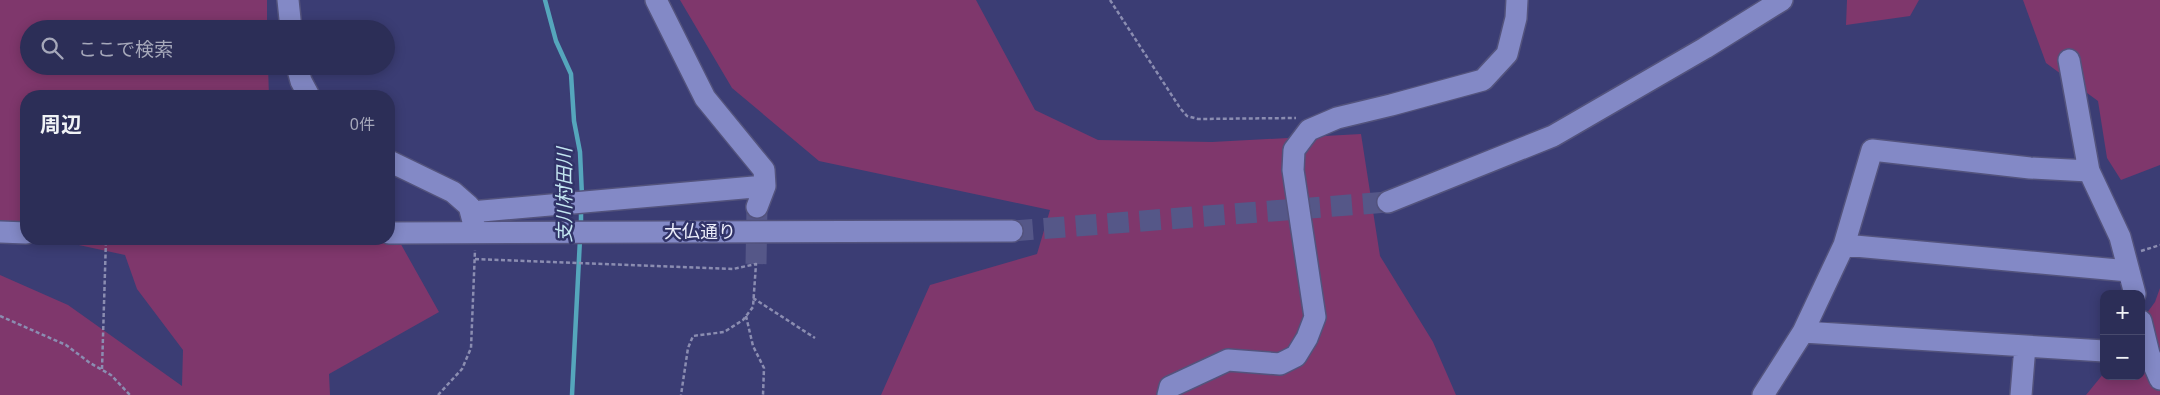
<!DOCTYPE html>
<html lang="ja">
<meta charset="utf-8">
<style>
:root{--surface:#2c2e57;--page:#383a61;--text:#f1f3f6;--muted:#a6a8ba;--line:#484a6d}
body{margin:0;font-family:"Noto Sans","Noto Sans JP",sans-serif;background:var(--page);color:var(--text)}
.controls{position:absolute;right:15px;bottom:15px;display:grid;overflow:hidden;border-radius:10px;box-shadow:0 2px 12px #0003}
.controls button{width:45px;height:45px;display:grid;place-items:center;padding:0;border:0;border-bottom:1px solid var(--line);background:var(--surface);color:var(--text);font:25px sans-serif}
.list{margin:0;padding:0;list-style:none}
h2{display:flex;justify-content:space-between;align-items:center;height:65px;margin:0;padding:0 20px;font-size:21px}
h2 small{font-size:16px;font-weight:400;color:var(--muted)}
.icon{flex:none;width:28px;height:28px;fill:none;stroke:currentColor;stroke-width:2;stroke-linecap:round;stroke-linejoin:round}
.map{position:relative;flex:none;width:2160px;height:395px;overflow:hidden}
.search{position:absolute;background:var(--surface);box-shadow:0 2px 12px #0003;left:20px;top:20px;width:375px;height:55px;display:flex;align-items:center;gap:12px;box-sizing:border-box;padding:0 18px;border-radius:28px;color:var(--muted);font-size:19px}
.panel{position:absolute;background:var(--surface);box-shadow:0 2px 12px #0003;left:20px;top:90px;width:375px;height:155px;border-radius:20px}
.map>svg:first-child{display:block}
.green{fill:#7f376c}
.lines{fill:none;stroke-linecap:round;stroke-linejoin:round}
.stream{stroke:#55a6bc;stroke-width:4.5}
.minor-tunnel{stroke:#555788;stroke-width:21;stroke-dasharray:21 11;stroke-linecap:butt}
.minor-casing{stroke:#53537d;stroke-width:24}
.path{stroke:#8b8db1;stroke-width:2.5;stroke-dasharray:4 2.5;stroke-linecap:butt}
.minor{stroke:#8389c6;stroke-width:21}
.labels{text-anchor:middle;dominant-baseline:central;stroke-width:5;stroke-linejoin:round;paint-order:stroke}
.street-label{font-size:18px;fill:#ebedfa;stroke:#313368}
.water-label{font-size:19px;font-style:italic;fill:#c3e6f1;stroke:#313368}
</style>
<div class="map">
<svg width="2160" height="395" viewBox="0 0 2160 395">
<rect width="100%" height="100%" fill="#3b3d74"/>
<path class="green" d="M 0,0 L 267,0 L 267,29 L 29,29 L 29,66 L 268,66 L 269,96 L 26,96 L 26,233 L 0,228 Z
M 680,0 L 976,0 L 1035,110 L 1098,140 L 1212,142 L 1361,134 L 1380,256 L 1433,342 L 1456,395 L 881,395 L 930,285 L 1037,254 L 1050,210 L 819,161 L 732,88 Z
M 1847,0 L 1919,0 L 1910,16 L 1846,25 Z
M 2023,0 L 2160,0 L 2160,165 L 2121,180 L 2107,158 L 2098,101 L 2046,63 Z
M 389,223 L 439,312 L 329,374 L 330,395 L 0,395 L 0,275 L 68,305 L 182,386 L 183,350 L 137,289 L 125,255 L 51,239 L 389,239 Z
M 2160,288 L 2160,395 L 2086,395 L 2104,373 L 2104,376 L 2141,376 L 2141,321 L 2155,302 Z"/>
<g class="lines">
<path class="stream" d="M 545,0 L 556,41 L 571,74 L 574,121 L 580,152 L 582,196
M 581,226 L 581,209
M 572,395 L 580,239"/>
<path class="minor-tunnel" d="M 1012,231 L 1388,202
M 756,264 L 757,207"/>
<g class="minor-casing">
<path id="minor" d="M 288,0 L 291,29
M 656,0 L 705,98 L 764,170 L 765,186 L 757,207
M 2069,60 L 2089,171 L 2120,237 L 2135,294
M 297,66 L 301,81 L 309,96
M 389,161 L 453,192 L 469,206 L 474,225
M 1388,202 L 1553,136 L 1705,48 L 1782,0
M 471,212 L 765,186
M 0,232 L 26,233
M 389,233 L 1012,231
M 1844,245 L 2129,271
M 2141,321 L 2149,354 L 2160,379
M 1803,332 L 2104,351
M 1168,395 L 1170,387 L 1228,360 L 1280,364 L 1296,356 L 1307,338 L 1315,317 L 1293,170 L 1294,150 L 1309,130 L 1337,118 L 1391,105 L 1483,80 L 1507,54 L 1516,18 L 1517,0
M 1763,395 L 1803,332 L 1844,245 L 1872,150 L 2030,168 L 2089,171
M 2021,395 L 2025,346"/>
</g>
<path class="path" d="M 1110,0 L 1180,108 L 1187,116 L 1198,119 L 1296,118
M 2141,251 L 2160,245
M 475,259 L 733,269 L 756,264 L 753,307 L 743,320 L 724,332 L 693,336 L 688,348 L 681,395
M 753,298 L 815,338
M 0,316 L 66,345 L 90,363 L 111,375 L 130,395
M 746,316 L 753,346 L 764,368 L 763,395
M 102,369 L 106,239
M 438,395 L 462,369 L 471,348 L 475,250"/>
<use href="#minor" class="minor"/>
</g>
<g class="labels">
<g class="street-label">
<text x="700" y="231">大仏通り</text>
</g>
<g class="water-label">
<text transform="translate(564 195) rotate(-90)">支川村田川</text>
</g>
</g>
</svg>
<div class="controls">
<button>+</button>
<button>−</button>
</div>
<div class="search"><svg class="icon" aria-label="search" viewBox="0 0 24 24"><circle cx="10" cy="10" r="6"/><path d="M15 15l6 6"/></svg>ここで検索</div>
<section class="panel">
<h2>周辺<small>0件</small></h2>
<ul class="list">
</ul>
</section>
</div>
